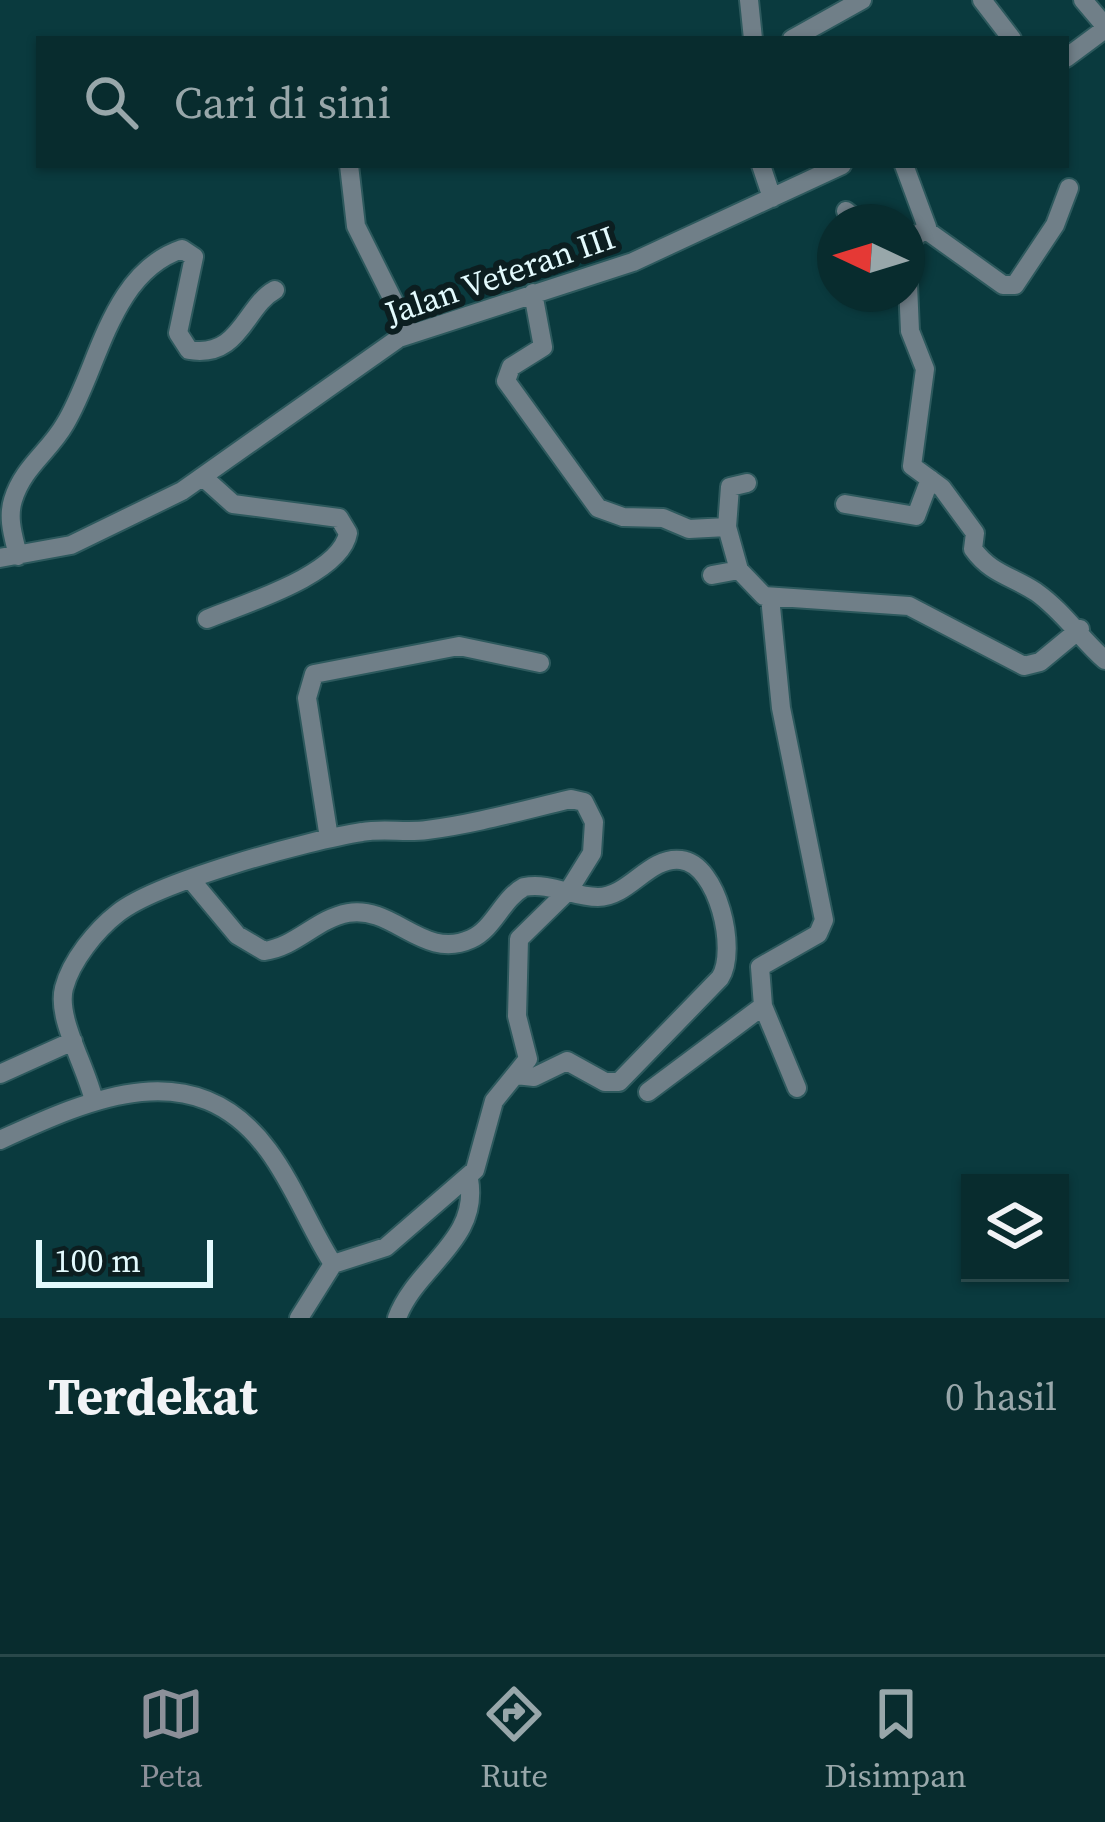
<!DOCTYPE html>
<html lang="id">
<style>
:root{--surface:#082c2e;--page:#16383a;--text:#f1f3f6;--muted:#98a7aa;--line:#29484a;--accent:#8c9099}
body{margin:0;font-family:"Source Serif 4",serif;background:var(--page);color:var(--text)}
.controls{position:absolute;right:36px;bottom:36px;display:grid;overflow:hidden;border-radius:0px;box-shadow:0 3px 9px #0004}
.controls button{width:108px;height:108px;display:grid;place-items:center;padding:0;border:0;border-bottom:3px solid var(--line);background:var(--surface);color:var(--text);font:60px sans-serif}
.compass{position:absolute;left:817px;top:204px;width:108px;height:108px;border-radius:50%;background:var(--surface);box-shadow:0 3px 9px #0004;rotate:274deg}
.scale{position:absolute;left:36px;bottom:30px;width:177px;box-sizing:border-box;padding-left:12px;border:6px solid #e3fafd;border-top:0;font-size:33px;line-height:42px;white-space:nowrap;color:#e3fafd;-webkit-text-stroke:9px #0c1e20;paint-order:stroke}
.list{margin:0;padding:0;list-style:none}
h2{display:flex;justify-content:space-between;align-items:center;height:156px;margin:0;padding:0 48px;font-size:51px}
h2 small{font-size:39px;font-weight:400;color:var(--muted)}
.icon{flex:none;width:66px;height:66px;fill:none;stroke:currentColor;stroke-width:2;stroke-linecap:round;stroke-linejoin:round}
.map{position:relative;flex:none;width:1105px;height:1318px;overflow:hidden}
.search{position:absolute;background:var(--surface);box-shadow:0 3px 9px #0004;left:36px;right:36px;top:36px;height:132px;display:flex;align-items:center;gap:30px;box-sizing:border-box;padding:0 42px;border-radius:0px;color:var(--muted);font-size:45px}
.sheet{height:336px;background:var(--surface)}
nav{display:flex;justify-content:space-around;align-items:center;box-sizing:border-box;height:168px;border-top:3px solid var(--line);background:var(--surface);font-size:33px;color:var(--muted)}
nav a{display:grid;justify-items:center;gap:6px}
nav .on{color:var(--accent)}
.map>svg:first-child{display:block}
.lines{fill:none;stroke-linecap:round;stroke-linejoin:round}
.minor-casing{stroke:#2d595d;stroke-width:22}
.minor{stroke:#707f88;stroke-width:18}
.labels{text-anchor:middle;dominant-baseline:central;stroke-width:12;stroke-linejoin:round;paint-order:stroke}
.street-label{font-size:33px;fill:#e3fafd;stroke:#0c1e20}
</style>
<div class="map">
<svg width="1105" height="1318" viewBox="0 0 1105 1318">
<rect width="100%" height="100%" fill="#0a3a3e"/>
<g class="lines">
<g class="minor-casing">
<path id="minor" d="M 749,0 L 753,39
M 982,0 L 1012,39
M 1083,0 L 1105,26
M 792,39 L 862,0
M 1066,58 L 1105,29
M 349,165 L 356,226 L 410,334
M 761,165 L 772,198
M 904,165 L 927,227 L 907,244
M 846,211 L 860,222
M 926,230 L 1003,285 L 1015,285 L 1055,225 L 1069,188
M 907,261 L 910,331 L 925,369 L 912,466 L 942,488 L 975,533 L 973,549 C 991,574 1012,576 1036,592 C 1063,611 1081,639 1105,660
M 533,293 L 543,347 L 511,367 L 506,381 L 598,508 L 623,517 L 663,518 L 689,529 L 727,527 L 739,570 L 764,596 L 909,606 L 1024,666 L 1040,662 L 1080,629
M 203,477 L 233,504 L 339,518 L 348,533 C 341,575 243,604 207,619
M 845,504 L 916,516 L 930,479
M 727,527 L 730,487 L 747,483
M 18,556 C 14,538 7,519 13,500 C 23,467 49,452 65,424 C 99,368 110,273 182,249 L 194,257 L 178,333 L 189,350 C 240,359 245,306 275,290
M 0,558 L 71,545 L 182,491 L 399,338 L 633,262 L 842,165
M 712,575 L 739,570
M 329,838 L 307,698 L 314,674 L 459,646 L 540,663
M 192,881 L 237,935 L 264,951 C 296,947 316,919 348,913 C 394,905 423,961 471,939 C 494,929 502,899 524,887 C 550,882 573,897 598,897 C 629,897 649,856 681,860 C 718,864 738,951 720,978 L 619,1082 L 605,1082 L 567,1061 L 534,1077 L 516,1075
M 763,1006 L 760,967 L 818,934 L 824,920 L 781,708 L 770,597
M 0,1074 L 73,1041
M 648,1092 L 763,1006 L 797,1088
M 0,1140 C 92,1098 195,1051 268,1150 C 294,1185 310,1228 333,1264 L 386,1247 L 475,1170 L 494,1101 L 528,1059 L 517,1016 L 519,939 L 569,890 L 592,853 L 594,822 L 584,802 L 571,799 C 524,810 475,824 427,830 C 405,833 384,828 362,832 C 309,840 157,882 118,913 C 96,930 71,961 64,988 C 56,1018 86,1066 94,1101
M 299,1318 L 333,1264
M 397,1318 C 416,1266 480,1241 469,1179"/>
</g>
<use href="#minor" class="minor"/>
</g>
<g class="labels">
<g class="street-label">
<text transform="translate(500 275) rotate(-19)">Jalan Veteran III</text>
</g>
</g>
</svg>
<div class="controls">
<button><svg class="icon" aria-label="layers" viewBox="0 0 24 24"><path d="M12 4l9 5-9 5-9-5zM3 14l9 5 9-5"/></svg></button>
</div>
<svg class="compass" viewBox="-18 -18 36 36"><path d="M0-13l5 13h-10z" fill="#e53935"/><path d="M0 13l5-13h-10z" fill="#98a7aa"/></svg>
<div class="scale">100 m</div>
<div class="search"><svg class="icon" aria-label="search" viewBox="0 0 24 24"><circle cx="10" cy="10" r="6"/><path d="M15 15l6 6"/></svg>Cari di sini</div>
</div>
<section class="sheet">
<h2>Terdekat<small>0 hasil</small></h2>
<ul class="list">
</ul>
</section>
<nav>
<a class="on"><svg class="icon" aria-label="map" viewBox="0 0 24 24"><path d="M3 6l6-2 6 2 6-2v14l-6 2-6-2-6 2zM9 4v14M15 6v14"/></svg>Peta</a>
<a><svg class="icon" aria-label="directions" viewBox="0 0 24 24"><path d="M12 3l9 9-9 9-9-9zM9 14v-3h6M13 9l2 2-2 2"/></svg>Rute</a>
<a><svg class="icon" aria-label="saved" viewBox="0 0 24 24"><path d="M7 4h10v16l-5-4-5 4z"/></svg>Disimpan</a>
</nav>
